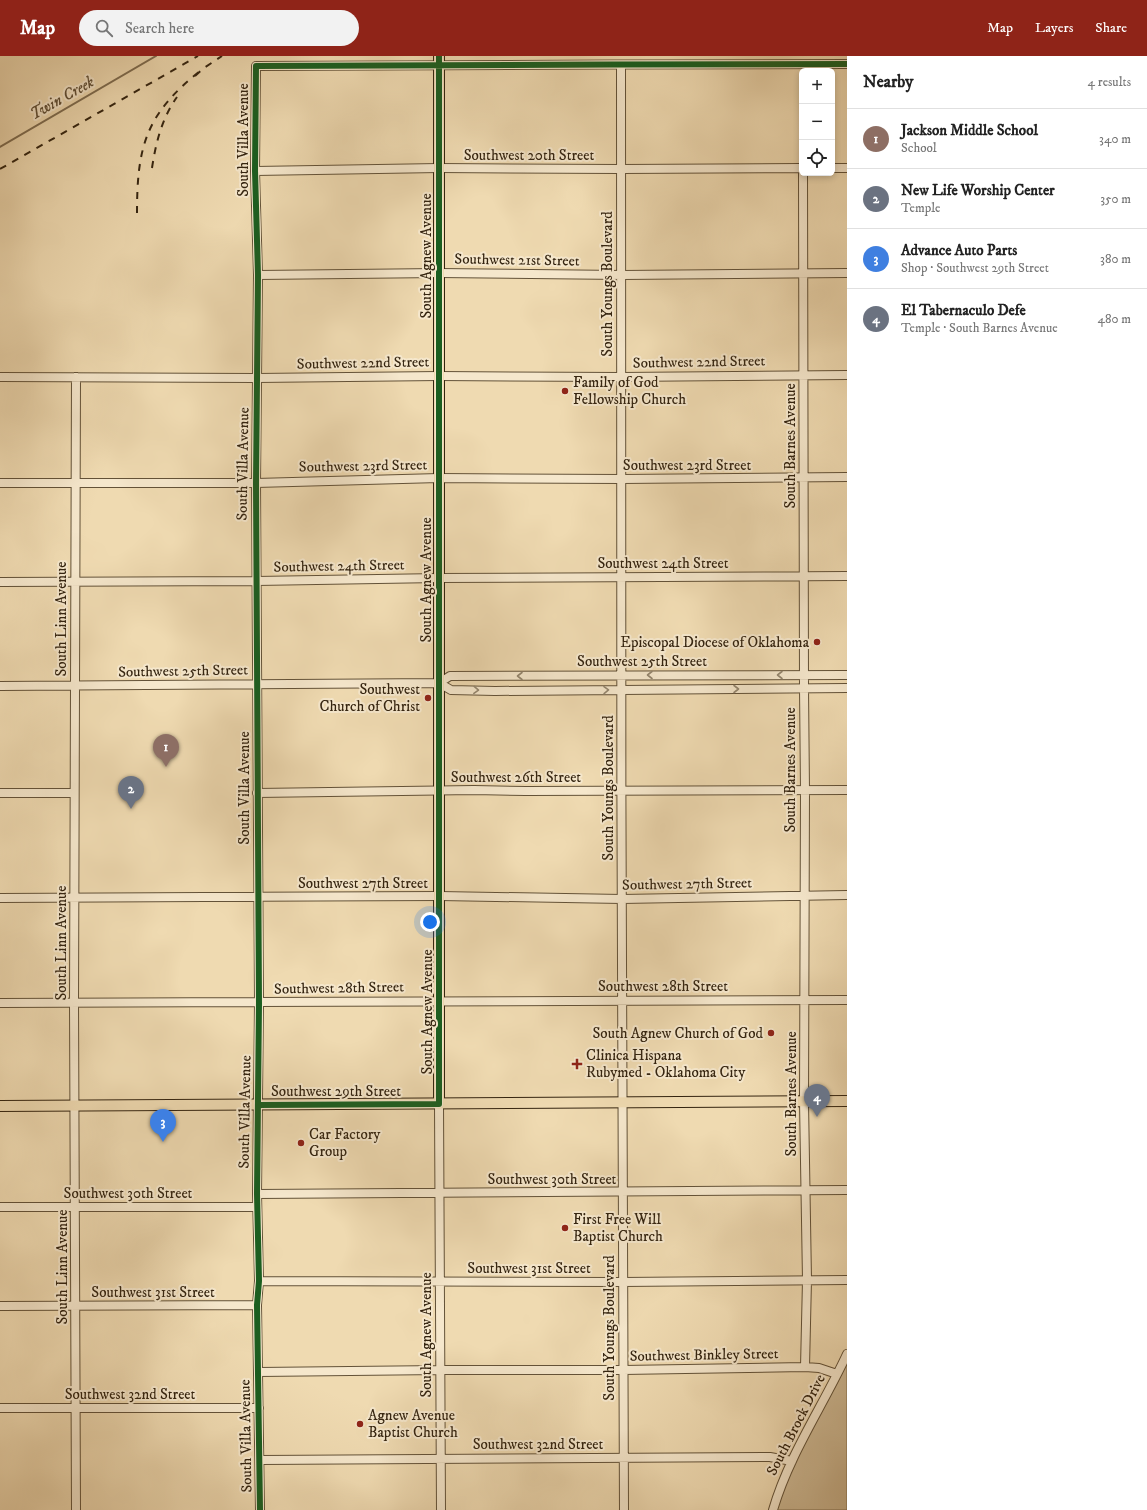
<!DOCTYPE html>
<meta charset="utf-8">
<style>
:root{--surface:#fff;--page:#f2f2f2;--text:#222;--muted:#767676;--line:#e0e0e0;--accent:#8f2418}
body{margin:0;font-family:"IM FELL DW Pica",serif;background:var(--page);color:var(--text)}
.controls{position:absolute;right:12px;top:12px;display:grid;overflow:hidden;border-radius:6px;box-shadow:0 2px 6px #0003}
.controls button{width:36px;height:36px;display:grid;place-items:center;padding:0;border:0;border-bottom:1px solid var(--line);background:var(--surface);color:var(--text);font:20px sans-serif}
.you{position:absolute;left:430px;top:866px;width:14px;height:14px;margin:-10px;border:3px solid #fff;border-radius:50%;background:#1a73e8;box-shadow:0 0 0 6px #1a73e833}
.badge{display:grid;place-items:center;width:26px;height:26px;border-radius:50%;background:var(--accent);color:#fff;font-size:13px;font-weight:700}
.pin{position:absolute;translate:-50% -33px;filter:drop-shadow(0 1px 2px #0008)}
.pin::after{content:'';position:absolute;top:21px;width:14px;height:12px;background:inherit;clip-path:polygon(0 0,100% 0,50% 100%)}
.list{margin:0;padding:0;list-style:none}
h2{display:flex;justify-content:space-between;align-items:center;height:52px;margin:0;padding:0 16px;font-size:17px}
h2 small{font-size:13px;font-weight:400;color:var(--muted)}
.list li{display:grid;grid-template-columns:26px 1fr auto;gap:12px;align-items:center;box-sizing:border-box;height:60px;padding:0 16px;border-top:1px solid var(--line)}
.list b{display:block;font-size:15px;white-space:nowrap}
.list p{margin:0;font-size:13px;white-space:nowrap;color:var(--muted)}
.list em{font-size:13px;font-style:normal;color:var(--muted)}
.icon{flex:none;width:22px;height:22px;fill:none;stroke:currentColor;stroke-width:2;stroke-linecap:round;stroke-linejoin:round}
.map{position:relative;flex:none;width:847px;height:1454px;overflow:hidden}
header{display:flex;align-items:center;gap:24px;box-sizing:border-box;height:56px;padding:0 20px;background:var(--accent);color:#fff}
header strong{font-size:19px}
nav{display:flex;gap:22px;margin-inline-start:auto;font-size:14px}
.search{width:280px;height:36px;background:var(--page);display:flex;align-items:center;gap:10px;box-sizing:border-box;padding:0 14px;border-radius:22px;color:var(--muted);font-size:15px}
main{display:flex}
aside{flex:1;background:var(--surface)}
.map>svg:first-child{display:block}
.green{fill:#cfbb96;stroke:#827053}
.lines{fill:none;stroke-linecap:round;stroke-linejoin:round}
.stream{stroke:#7e6c50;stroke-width:2}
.minor-casing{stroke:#635238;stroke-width:10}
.major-casing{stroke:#342410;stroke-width:12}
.minor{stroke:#f5e7cc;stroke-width:8}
.major{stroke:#efdab1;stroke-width:10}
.rail{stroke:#342410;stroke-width:2;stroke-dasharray:7 7;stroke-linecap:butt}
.cycleway-casing{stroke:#f5e7cc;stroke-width:8}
.cycleway{stroke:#1b5e20;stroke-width:6}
.oneway{stroke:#94866e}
.poi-dot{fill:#8f2418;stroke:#f5e7cc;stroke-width:1.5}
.labels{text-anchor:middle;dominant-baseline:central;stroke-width:4;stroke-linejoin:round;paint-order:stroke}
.street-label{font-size:15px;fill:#342410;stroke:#f5e7cc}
.poi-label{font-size:15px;fill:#342410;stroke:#f5e7cc;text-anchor:start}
.water-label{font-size:16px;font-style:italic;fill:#5f4e35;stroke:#f5e7cc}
</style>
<header>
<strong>Map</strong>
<div class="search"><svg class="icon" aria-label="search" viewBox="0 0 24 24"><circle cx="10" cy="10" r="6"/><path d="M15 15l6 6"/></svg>Search here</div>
<nav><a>Map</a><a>Layers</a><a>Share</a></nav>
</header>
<main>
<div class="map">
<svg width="847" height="1454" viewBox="0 0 847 1454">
<rect width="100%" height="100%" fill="#efdab1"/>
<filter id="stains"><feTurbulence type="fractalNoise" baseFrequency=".005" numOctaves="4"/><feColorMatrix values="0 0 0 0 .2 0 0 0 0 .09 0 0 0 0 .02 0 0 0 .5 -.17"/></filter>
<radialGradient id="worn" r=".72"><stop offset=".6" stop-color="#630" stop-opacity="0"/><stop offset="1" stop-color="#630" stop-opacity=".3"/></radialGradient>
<path class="green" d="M 847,1307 L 847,1454 L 777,1454 L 784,1422 Z"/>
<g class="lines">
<path class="stream" d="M 0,91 L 156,0"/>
<g class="minor-casing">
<path id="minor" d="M 621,9 C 622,491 620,972 624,1454
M 832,112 L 847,112
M 255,115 L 439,112 L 621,113 L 802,112
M 803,117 L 804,632 L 805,735 L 804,1046 L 807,1224 L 805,1311
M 258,219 L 439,217 L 622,219 L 847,217
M 0,321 L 257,322 L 439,320 L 621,321 L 847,319
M 76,321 L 74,947 L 76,1454
M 0,427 L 256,427 L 439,422 L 622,423 L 847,421
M 0,526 L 256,525 L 439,522 L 847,520
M 439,627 L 450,620 L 847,619
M 0,630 L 439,627 L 451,634 L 495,635 L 847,632
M 0,737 L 74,737
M 257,737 L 474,734 L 526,735 L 847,734
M 0,842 L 440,840 L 622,843 L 847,839
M 0,947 L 847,944
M 439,1048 L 441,1454
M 257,1138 L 847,1134
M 0,1151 L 257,1151
M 259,1225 L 622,1226 L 847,1224
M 0,1250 L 257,1249
M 259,1316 L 441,1314 L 623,1314 L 805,1311 L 819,1312 L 837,1318
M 0,1352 L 259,1352
M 260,1404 L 770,1401 L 792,1405
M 260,1454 L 257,1249 L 259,1225 L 257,1138 L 259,947 L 256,427 L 258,219 L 255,115 L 256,10 C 453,8 650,9 847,8
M 773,1454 C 789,1399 823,1350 847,1298"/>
</g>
<g class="major-casing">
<path id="major" d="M 439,0 L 439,1048
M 0,1050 L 847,1045"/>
</g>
<use href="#minor" class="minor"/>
<use href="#major" class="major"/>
<path class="rail" d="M 195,20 L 204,12 L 222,0
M 152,112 C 156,86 162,62 177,41
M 0,113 L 198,0
M 137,157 C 137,90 146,58 200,15"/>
<g class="cycleway-casing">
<path id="cycleway" d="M 258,1049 L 439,1048 L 439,0
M 260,1454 L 257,1249 L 259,1225 L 257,1138 L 259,947 L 256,427 L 258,219 L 255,115 L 256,10 C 453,8 650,9 847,8"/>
</g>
<use href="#cycleway" class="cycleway"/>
</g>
<defs><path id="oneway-chevron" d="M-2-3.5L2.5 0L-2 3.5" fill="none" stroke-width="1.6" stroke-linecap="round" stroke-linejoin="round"/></defs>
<g class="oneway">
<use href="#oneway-chevron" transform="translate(650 619) rotate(180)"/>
<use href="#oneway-chevron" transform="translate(780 619) rotate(180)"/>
<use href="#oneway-chevron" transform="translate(520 620) rotate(180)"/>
<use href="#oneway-chevron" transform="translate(736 633)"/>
<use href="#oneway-chevron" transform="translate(476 634) rotate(2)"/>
<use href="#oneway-chevron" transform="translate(606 634) rotate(-1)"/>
</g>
<g class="poi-dot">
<circle cx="565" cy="335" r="4"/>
<circle cx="817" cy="586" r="4"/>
<circle cx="428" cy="642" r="4"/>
<circle cx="771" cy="977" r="4"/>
<path d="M575 1002h4v4h4v4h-4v4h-4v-4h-4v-4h4z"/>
<circle cx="301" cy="1087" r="4"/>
<circle cx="565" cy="1172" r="4"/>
<circle cx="360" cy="1368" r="4"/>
</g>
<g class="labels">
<g class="street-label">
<text transform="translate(243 84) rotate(-90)">South Villa Avenue</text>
<text x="529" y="99">Southwest 20th Street</text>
<text transform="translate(426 200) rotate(-90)">South Agnew Avenue</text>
<text transform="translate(517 204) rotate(1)">Southwest 21st Street</text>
<text transform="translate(607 228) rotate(-90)">South Youngs Boulevard</text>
<text transform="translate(699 306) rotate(-1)">Southwest 22nd Street</text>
<text transform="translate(363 307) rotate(-1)">Southwest 22nd Street</text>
<text transform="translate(790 390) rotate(-90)">South Barnes Avenue</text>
<text transform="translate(243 408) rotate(-89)">South Villa Avenue</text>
<text x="687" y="409">Southwest 23rd Street</text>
<text transform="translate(363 410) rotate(-1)">Southwest 23rd Street</text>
<text x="663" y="507">Southwest 24th Street</text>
<text transform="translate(339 510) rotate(-1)">Southwest 24th Street</text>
<text transform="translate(426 524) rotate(-90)">South Agnew Avenue</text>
<text transform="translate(61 563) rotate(-90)">South Linn Avenue</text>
<text x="642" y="605">Southwest 25th Street</text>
<text transform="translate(183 615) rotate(-1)">Southwest 25th Street</text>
<text transform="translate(790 714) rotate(-90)">South Barnes Avenue</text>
<text x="516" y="721">Southwest 26th Street</text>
<text transform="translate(244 732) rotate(-90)">South Villa Avenue</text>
<text transform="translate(608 732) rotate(-90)">South Youngs Boulevard</text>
<text x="363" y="827">Southwest 27th Street</text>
<text transform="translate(687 828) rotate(-1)">Southwest 27th Street</text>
<text transform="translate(61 887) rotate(-90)">South Linn Avenue</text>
<text x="663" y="930">Southwest 28th Street</text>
<text transform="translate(339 932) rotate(-1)">Southwest 28th Street</text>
<text transform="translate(427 956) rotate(-90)">South Agnew Avenue</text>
<text x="336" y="1035">Southwest 29th Street</text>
<text transform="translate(791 1038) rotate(-90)">South Barnes Avenue</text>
<text transform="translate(245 1056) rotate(-89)">South Villa Avenue</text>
<text x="552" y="1123">Southwest 30th Street</text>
<text x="128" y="1137">Southwest 30th Street</text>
<text transform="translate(62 1211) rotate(-90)">South Linn Avenue</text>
<text x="529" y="1212">Southwest 31st Street</text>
<text x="153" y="1236">Southwest 31st Street</text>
<text transform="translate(609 1272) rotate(-90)">South Youngs Boulevard</text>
<text transform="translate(426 1279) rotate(-90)">South Agnew Avenue</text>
<text transform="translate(704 1299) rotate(-1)">Southwest Binkley Street</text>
<text x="130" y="1338">Southwest 32nd Street</text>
<text transform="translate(796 1369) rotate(-63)">South Brock Drive</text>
<text transform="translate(246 1380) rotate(-91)">South Villa Avenue</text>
<text x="538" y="1388">Southwest 32nd Street</text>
</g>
<g class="poi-label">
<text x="573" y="326">Family of God<tspan x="573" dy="17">Fellowship Church</tspan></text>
<text x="809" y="586" text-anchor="end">Episcopal Diocese of Oklahoma</text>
<text x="420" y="633" text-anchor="end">Southwest<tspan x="420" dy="17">Church of Christ</tspan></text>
<text x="763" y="977" text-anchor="end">South Agnew Church of God</text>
<text x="586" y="999">Clinica Hispana<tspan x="586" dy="17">Rubymed - Oklahoma City</tspan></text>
<text x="309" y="1078">Car Factory<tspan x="309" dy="17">Group</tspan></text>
<text x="573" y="1163">First Free Will<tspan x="573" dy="17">Baptist Church</tspan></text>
<text x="368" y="1359">Agnew Avenue<tspan x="368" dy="17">Baptist Church</tspan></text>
</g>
<g class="water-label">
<text transform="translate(62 42) rotate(-30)">Twin Creek</text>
</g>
</g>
<rect width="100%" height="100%" filter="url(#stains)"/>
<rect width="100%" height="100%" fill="url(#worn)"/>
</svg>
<div class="controls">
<button>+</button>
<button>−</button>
<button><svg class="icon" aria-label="locate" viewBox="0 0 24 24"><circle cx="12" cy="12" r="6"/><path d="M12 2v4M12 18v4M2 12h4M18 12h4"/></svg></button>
</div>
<div class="you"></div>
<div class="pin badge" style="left:166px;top:711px;background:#8d6e63">1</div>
<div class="pin badge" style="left:131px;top:753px;background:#6b7280">2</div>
<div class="pin badge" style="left:163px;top:1086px;background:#3f7fe0">3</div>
<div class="pin badge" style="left:817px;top:1061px;background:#6b7280">4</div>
</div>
<aside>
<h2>Nearby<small>4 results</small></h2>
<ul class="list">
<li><span class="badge" style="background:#8d6e63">1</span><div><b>Jackson Middle School</b><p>School</p></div><em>340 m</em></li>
<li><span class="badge" style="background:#6b7280">2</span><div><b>New Life Worship Center</b><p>Temple</p></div><em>350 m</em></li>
<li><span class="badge" style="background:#3f7fe0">3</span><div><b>Advance Auto Parts</b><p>Shop · Southwest 29th Street</p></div><em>380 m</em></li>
<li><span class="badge" style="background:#6b7280">4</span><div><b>El Tabernaculo Defe</b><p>Temple · South Barnes Avenue</p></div><em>480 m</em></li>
</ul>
</aside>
</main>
